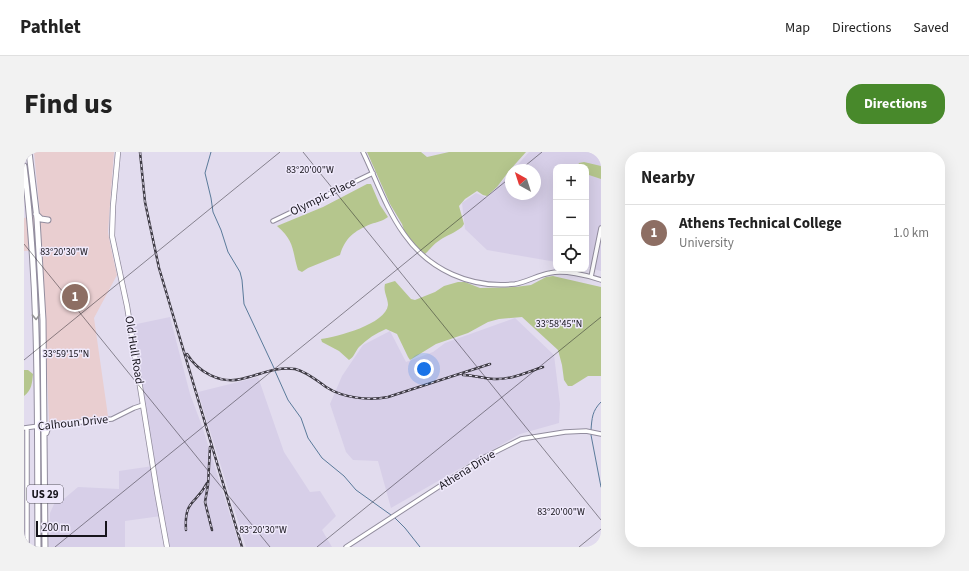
<!DOCTYPE html>
<meta charset="utf-8">
<style>
:root{--surface:#fff;--page:#f2f2f2;--text:#222;--muted:#767676;--line:#e0e0e0;--accent:#48892b}
body{margin:0;font-family:"Source Sans 3",sans-serif;background:var(--page);color:var(--text)}
.controls{position:absolute;right:12px;top:12px;display:grid;overflow:hidden;border-radius:8px;box-shadow:0 4px 16px #0002}
.controls button{width:36px;height:36px;display:grid;place-items:center;padding:0;border:0;border-bottom:1px solid var(--line);background:var(--surface);color:var(--text);font:20px sans-serif}
.compass{position:absolute;left:481px;top:12px;width:36px;height:36px;border-radius:50%;background:var(--surface);box-shadow:0 4px 16px #0002;rotate:321deg}
.scale{position:absolute;left:12px;bottom:10px;width:71px;box-sizing:border-box;padding-left:4px;border:2px solid #16141b;border-top:0;font-size:11px;line-height:14px;white-space:nowrap;color:#16141b;-webkit-text-stroke:3px #efe9fb;paint-order:stroke}
.you{position:absolute;left:400px;top:217px;width:14px;height:14px;margin:-10px;border:3px solid #fff;border-radius:50%;background:#1a73e8;box-shadow:0 0 0 6px #1a73e833}
.badge{display:grid;place-items:center;width:26px;height:26px;border-radius:50%;background:var(--accent);color:#fff;font-size:13px;font-weight:700}
.pin{position:absolute;translate:-50% -50%;border:2px solid #fff;box-shadow:0 1px 4px #0006}
.list{margin:0;padding:0;list-style:none}
h2{display:flex;justify-content:space-between;align-items:center;height:52px;margin:0;padding:0 16px;font-size:17px}
h2 small{font-size:13px;font-weight:400;color:var(--muted)}
.list li{display:grid;grid-template-columns:26px 1fr auto;gap:12px;align-items:center;box-sizing:border-box;height:56px;padding:0 16px;border-top:1px solid var(--line)}
.list b{display:block;font-size:15px;white-space:nowrap}
.list p{margin:0;font-size:13px;white-space:nowrap;color:var(--muted)}
.list em{font-size:13px;font-style:normal;color:var(--muted)}
.icon{flex:none;width:22px;height:22px;fill:none;stroke:currentColor;stroke-width:2;stroke-linecap:round;stroke-linejoin:round}
.map{position:relative;flex:none;width:577px;height:395px;overflow:hidden;border-radius:16px}
header{display:flex;align-items:center;gap:24px;box-sizing:border-box;height:56px;padding:0 20px;background:var(--surface);border-bottom:1px solid var(--line)}
header strong{font-size:19px}
nav{display:flex;gap:22px;margin-inline-start:auto;font-size:14px}
.intro{display:flex;align-items:center;justify-content:space-between;box-sizing:border-box;height:96px;padding:0 24px}
h1{margin:0;font-size:28px}
.button{padding:10px 18px;border-radius:16px;background:var(--accent);color:#fff;font-size:14px;font-weight:700}
main{display:flex;gap:24px;padding:0 24px}
aside{flex:1;background:var(--surface);border-radius:16px;box-shadow:0 4px 16px #0002}
.map>svg:first-child{display:block}
.built{fill:#d7cfe8}
.education{fill:#e9ced0}
.green{fill:#b5c68d}
.lines{fill:none;stroke-linecap:round;stroke-linejoin:round}
.stream{stroke:#5a7a9a;stroke-width:1}
.minor-casing{stroke:#928d9e;stroke-width:5.5}
.major-casing{stroke:#928d9e;stroke-width:6}
.highway-casing{stroke:#928d9e;stroke-width:7}
.minor{stroke:#fff;stroke-width:3.5}
.major{stroke:#fff;stroke-width:4.5}
.highway{stroke:#fff;stroke-width:5}
.rail-casing{stroke:#3e3b44;stroke-width:2.5}
.rail{stroke:#efe9fb;stroke-width:1;stroke-dasharray:3;stroke-linecap:butt}
.oneway{stroke:#969598}
.ticks{fill:none;stroke:#16141b;stroke-width:1;stroke-opacity:0.45}
.labels{text-anchor:middle;dominant-baseline:central;stroke-width:3;stroke-linejoin:round;paint-order:stroke}
.shield{fill:#efe9fb;stroke:#57545e;stroke-width:1}
.shield-label{font-size:11px;font-weight:bold;fill:#16141b}
.street-label{font-size:12px;fill:#16141b;stroke:#efe9fb}
.ticks-label{font-size:10px;text-anchor:middle;fill:#16141b;stroke:#efe9fb;stroke-width:3;stroke-linejoin:round;paint-order:stroke}
</style>
<header>
<strong>Pathlet</strong>
<nav><a>Map</a><a>Directions</a><a>Saved</a></nav>
</header>
<div class="intro"><h1>Find us</h1><a class="button">Directions</a></div>
<main>
<div class="map">
<svg width="577" height="395" viewBox="0 0 577 395">
<rect width="100%" height="100%" fill="#e2dcee"/>
<path class="built" d="M 505,0 L 577,0 L 577,119 L 562,115 L 562,15 L 532,15 L 532,110 L 463,98 L 441,77 L 438,51 L 452,41 L 463,46 L 487,20 L 487,42 L 511,42 L 511,18 L 489,18 Z
M 146,165 L 166,242 L 178,274 L 216,395 L 145,395 L 108,173 Z
M 491,166 L 530,203 L 536,252 L 535,271 L 496,282 L 367,356 L 354,309 L 329,308 L 322,300 L 306,252 L 318,224 L 339,193 L 366,179 L 382,210 L 409,200 L 421,191 Z
M 234,225 L 260,300 L 286,340 L 296,339 L 312,364 L 298,378 L 308,395 L 222,395 L 174,240 Z
M 129,314 L 137,364 L 101,369 L 101,395 L 25,395 L 26,361 L 31,350 L 41,346 L 54,335 L 95,337 L 95,319 Z"/>
<path class="education" d="M 10,0 L 90,0 L 84,80 L 88,101 L 93,123 L 70,166 L 84,264 L 25,270 L 18,98 L 0,99 L 0,66 L 16,63 Z"/>
<path class="green" d="M 343,0 L 397,0 L 403,5 L 425,0 L 502,0 L 485,19 L 473,35 L 463,44 L 459,43 L 453,39 L 441,47 L 435,54 L 440,72 L 438,75 C 431,81 423,83 416,88 C 409,92 405,99 400,103 L 381,81 L 378,72 L 366,52 Z
M 560,10 L 577,14 L 577,27 L 562,22 L 562,15 L 553,15 L 555,11 Z
M 343,32 L 347,32 L 356,53 L 364,65 C 359,69 353,70 347,72 C 330,79 321,86 316,103 L 284,116 L 278,120 L 274,118 C 268,99 271,89 253,74 L 299,55 Z
M 529,124 L 577,135 L 577,224 L 564,224 L 548,234 L 544,234 L 540,228 L 538,213 L 534,198 L 498,165 L 475,167 L 464,170 L 444,181 L 412,192 L 386,208 L 384,205 L 373,182 L 362,177 C 352,181 343,187 335,195 C 331,200 330,205 325,208 L 315,199 L 298,190 L 297,187 C 313,185 362,172 364,153 C 364,146 359,140 361,132 L 371,129 L 387,147 L 391,148 L 411,140 L 420,134 L 434,130 L 441,130 L 456,136 L 491,135 L 507,133 L 522,125 Z
M 0,218 L 4,218 L 9,222 C 8,231 8,238 0,244 Z"/>
<g class="lines">
<path class="stream" d="M 187,0 L 181,21 L 187,46 L 189,60 L 197,78 L 204,100 L 216,120 L 218,128 L 220,152 L 250,216
M 251,219 L 264,248 L 277,266 L 284,286 L 298,306 L 320,324 L 332,338 L 367,363
M 567,278 C 568,266 568,259 577,250
M 567,283 L 577,335
M 370,365 L 381,376 L 396,395
M 574,395 L 577,389"/>
<g class="minor-casing">
<path id="minor" d="M 339,0 C 352,27 362,57 380,82 C 405,118 447,137 491,132 C 503,130 514,123 526,121 C 540,118 563,123 577,128
M 249,69 L 349,21
M 567,125 L 577,76
M 25,273 L 88,267 L 110,256 L 119,253
M 0,276 L 15,274
M 3,276 L 3,395
M 322,395 L 459,306 L 497,287 L 541,280 L 562,279 L 577,282"/>
</g>
<g class="major-casing">
<path id="major" d="M 94,0 L 89,54 L 88,84 L 103,154 L 133,340 L 143,395"/>
</g>
<g class="highway-casing">
<path id="highway" d="M 5,0 L 13,67 L 19,168 L 21,395
M 0,14 C 16,140 13,268 14,395
M 12,62 L 17,67 L 24,68
M 22,281 L 24,275 L 27,273"/>
</g>
<use href="#minor" class="minor"/>
<use href="#major" class="major"/>
<use href="#highway" class="highway"/>
<g class="rail-casing">
<path id="rail" d="M 116,0 L 121,50 L 135,116 L 218,395
M 163,202 C 174,220 196,232 217,227 C 236,223 251,214 271,217 C 283,220 292,228 302,235 C 319,246 345,249 364,245 L 466,212
M 439,223 C 450,223 460,227 470,227 C 487,228 503,220 519,215
M 186,295 L 184,333 L 181,350 L 188,378
M 162,378 C 160,347 172,353 183,331"/>
</g>
<use href="#rail" class="rail"/>
</g>
<defs><path id="oneway-chevron" d="M-2-3.5L2.5 0L-2 3.5" fill="none" stroke-width="1.6" stroke-linecap="round" stroke-linejoin="round"/></defs>
<use class="oneway" href="#oneway-chevron" transform="translate(12 165) rotate(88)"/>
<path class="ticks" d="M 279,0 L 577,368M 496,18 L 518,0M 0,92 L 246,395M 0,208 L 256,0M 31,395 L 487,25M 293,395 L 577,165M 555,395 L 577,377"/>
<g class="labels">
<rect class="shield" x="3" y="333" width="36" height="18" rx="3"/>
<g class="shield-label">
<text x="21" y="342">US 29</text>
</g>
<g class="street-label">
<text transform="translate(299 45) rotate(-26)">Olympic Place</text>
<text transform="translate(110 198) rotate(81)">Old Hull Road</text>
<text transform="translate(49 271) rotate(-6)">Calhoun Drive</text>
<text transform="translate(443 318) rotate(-32)">Athena Drive</text>
</g>
</g>
<g class="ticks-label">
<text x="286" y="21">83°20'00"W</text>
<text x="40" y="103">83°20'30"W</text>
<text x="535" y="175">33°58'45"N</text>
<text x="42" y="205">33°59'15"N</text>
<text x="537" y="363">83°20'00"W</text>
<text x="239" y="381">83°20'30"W</text>
</g>
</svg>
<div class="controls">
<button>+</button>
<button>−</button>
<button><svg class="icon" aria-label="locate" viewBox="0 0 24 24"><circle cx="12" cy="12" r="6"/><path d="M12 2v4M12 18v4M2 12h4M18 12h4"/></svg></button>
</div>
<svg class="compass" viewBox="-18 -18 36 36"><path d="M0-13l5 13h-10z" fill="#e53935"/><path d="M0 13l5-13h-10z" fill="#767676"/></svg>
<div class="scale">200 m</div>
<div class="you"></div>
<div class="pin badge" style="left:51px;top:145px;background:#8d6e63">1</div>
</div>
<aside>
<h2>Nearby<small></small></h2>
<ul class="list">
<li><span class="badge" style="background:#8d6e63">1</span><div><b>Athens Technical College</b><p>University</p></div><em>1.0 km</em></li>
</ul>
</aside>
</main>
